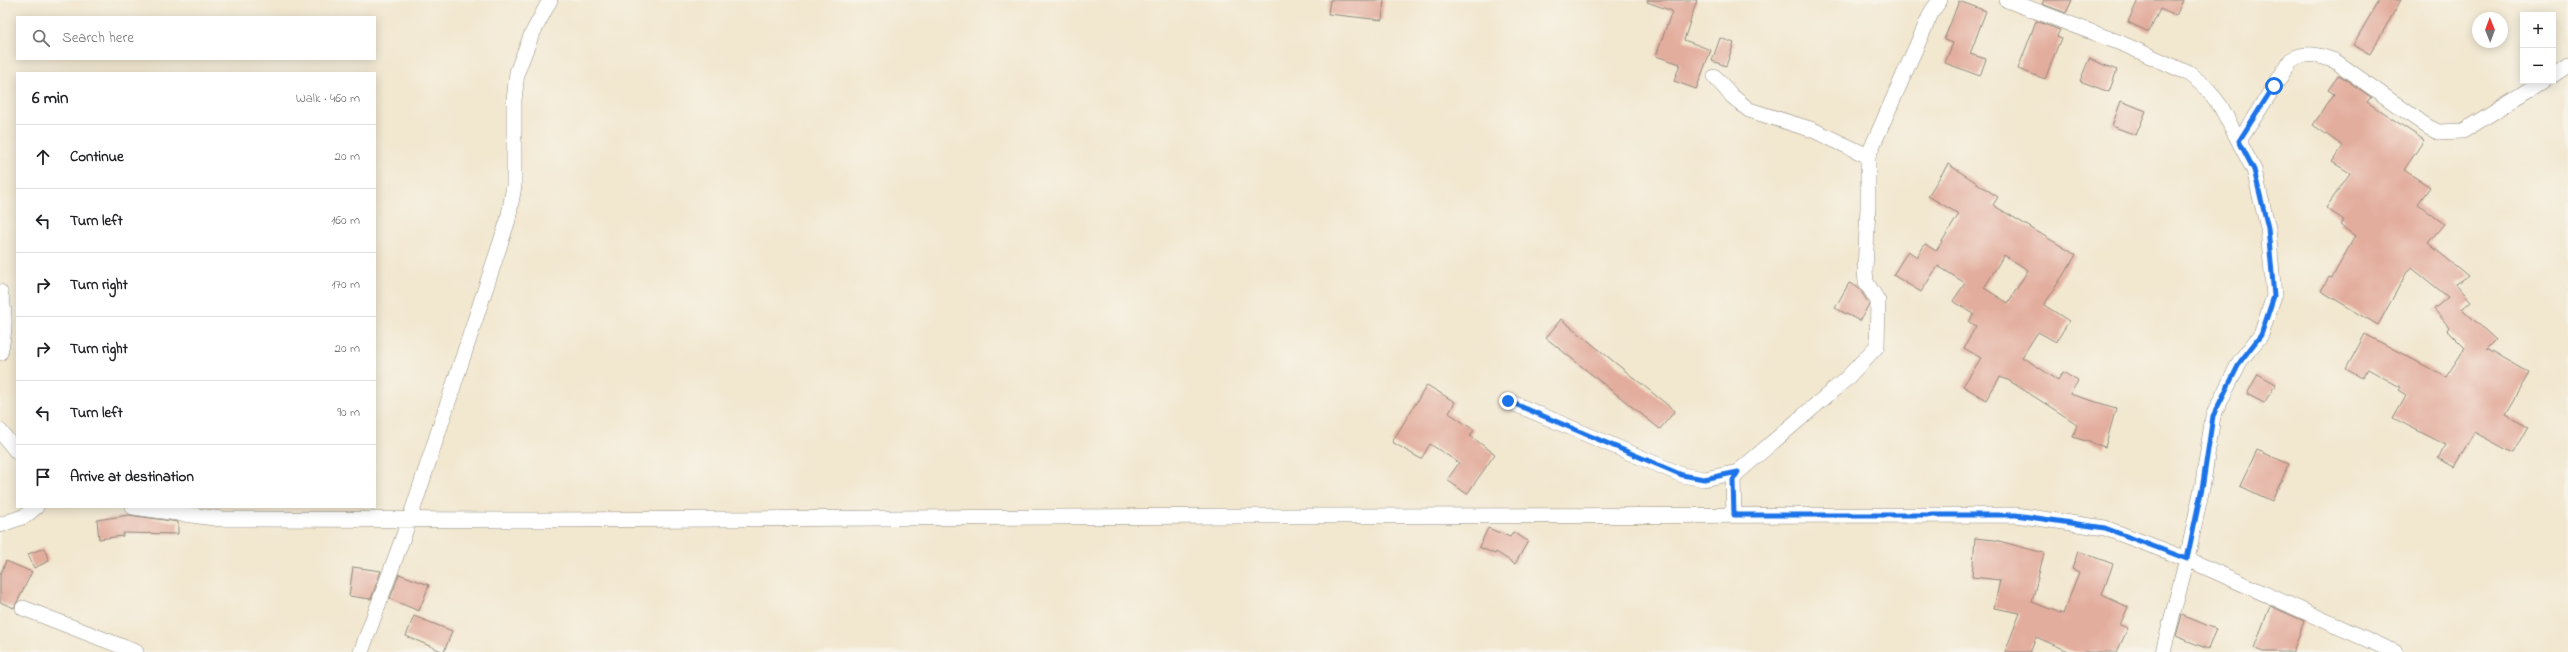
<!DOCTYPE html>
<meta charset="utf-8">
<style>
:root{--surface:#fff;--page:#f6f6f6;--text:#202124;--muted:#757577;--line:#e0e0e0}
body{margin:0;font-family:"Indie Flower",sans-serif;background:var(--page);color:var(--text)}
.controls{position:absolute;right:12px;top:12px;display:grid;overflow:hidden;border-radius:0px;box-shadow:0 2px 10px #0003}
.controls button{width:36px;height:36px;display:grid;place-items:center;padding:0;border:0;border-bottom:1px solid var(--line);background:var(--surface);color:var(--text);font:20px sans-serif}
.compass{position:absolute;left:2472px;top:12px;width:36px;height:36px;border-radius:50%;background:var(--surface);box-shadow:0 2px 10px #0003;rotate:359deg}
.stop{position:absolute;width:12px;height:12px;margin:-9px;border:3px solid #1a73e8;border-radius:50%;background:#fff}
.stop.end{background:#1a73e8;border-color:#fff;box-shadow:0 1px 4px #0008}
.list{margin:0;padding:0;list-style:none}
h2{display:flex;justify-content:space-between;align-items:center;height:52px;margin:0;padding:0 16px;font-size:17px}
h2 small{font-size:13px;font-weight:400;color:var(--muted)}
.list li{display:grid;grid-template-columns:26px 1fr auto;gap:12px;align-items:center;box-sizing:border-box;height:64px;padding:0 16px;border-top:1px solid var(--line)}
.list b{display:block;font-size:15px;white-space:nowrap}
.list em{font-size:13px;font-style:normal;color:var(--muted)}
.icon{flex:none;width:22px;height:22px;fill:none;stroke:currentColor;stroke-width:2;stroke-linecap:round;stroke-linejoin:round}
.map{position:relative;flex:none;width:2568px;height:652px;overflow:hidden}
.search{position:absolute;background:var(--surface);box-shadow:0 2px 10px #0003;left:16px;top:16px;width:360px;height:44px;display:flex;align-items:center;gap:10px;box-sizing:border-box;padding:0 14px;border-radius:0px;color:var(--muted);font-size:15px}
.panel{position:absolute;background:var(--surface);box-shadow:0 2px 10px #0003;left:16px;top:72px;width:360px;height:436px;border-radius:0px}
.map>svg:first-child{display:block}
.building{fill:#e3ad9e;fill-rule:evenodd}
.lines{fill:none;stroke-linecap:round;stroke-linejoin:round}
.street-casing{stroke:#8e897d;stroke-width:16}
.street{stroke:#fff;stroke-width:15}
.route{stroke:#1a73e8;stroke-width:5}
</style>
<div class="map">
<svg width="2568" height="652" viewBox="0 0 2568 652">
<rect width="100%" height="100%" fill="#f7f3e8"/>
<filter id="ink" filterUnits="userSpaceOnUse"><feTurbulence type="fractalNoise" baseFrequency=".025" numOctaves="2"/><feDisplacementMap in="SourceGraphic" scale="8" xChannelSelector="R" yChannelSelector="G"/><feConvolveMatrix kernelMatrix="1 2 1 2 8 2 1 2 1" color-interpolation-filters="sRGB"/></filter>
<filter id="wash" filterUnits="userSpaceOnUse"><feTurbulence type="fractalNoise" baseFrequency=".012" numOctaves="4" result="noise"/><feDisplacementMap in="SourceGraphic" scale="16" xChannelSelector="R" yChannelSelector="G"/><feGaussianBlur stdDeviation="0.9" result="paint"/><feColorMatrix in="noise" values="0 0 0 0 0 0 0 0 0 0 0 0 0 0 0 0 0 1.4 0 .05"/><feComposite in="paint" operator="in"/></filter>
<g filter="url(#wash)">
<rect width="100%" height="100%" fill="#f2e7cf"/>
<g id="blocks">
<path class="building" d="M 1330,0 L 1384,0 L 1382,20 L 1328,14 Z
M 1648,0 L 1697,0 L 1684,40 L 1711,50 L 1696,89 L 1674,81 L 1680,64 L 1656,56 L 1672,11 L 1647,2 Z
M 2044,0 L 2072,0 L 2066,13 L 2042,4 Z
M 2138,0 L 2183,0 L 2176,16 L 2160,9 L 2149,32 L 2128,22 Z
M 2379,0 L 2401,0 L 2370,54 L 2353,45 Z
M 1959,1 L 1986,11 L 1970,54 L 1986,59 L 1980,76 L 1945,63 L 1953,43 L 1944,40 Z
M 2036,21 L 2060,30 L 2057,36 L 2061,38 L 2045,79 L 2018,69 Z
M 1720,38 L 1734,43 L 1726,66 L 1712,61 Z
M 2089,59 L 2117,70 L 2109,92 L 2080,81 Z
M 2339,75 L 2371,97 L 2367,102 L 2424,140 L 2404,170 L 2430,187 L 2418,204 L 2444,224 L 2428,243 L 2468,276 L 2456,284 L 2471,301 L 2462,309 L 2496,340 L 2487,349 L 2529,373 L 2505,414 L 2528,426 L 2513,453 L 2474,432 L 2454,467 L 2438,458 L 2446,445 L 2393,418 L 2406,395 L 2398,390 L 2400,387 L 2368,369 L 2362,378 L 2346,369 L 2365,334 L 2446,377 L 2465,348 L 2447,330 L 2449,327 L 2434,309 L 2448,297 L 2412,268 L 2407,272 L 2378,325 L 2321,291 L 2329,277 L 2332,278 L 2355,236 L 2340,225 L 2344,220 L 2326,208 L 2350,173 L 2332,162 L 2343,146 L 2313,125 L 2334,94 L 2328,90 Z
M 2121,101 L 2146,111 L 2136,135 L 2112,126 Z
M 1948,164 L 1998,197 L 1993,205 L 2076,255 L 2044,305 L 2069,321 L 2056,342 L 2038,332 L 2022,357 L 2058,380 L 2063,372 L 2078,381 L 2070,394 L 2116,408 L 2105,447 L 2073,437 L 2077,424 L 2008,380 L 2000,377 L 1986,400 L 1963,386 L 1981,358 L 1964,348 L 1976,326 L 1969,322 L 1974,314 L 1953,301 L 1965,283 L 1938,266 L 1921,292 L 1893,275 L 1908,251 L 1917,257 L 1925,244 L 1936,251 L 1959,214 L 1928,196 ZM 2004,255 L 2028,270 L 2008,303 L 1984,288 Z
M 1849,283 L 1859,288 L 1869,304 L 1860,321 L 1835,308 Z
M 1561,319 L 1675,411 L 1660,429 L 1546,338 Z
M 2258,374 L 2276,384 L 2264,403 L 2247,394 Z
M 1427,385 L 1455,402 L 1449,413 L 1474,430 L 1470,436 L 1495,454 L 1467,494 L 1447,480 L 1459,463 L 1430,444 L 1421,459 L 1392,442 Z
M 2257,450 L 2289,464 L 2272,501 L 2240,486 Z
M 129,515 L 178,522 L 178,534 L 123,533 L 123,536 L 99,539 L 97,520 Z
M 1488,528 L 1510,537 L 1513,532 L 1528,541 L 1515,564 L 1496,552 L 1495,554 L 1479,547 Z
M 1975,538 L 1995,540 L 2044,553 L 2032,602 L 2063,614 L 2079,572 L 2072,569 L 2078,551 L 2113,564 L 2102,595 L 2128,607 L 2120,625 L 2128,628 L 2117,652 L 2071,652 L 2036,637 L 2030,652 L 2005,652 L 2020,613 L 1994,608 L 2000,580 L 1972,577 Z
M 44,548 L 49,561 L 34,568 L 28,554 Z
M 6,561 L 32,572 L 14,608 L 0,602 L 0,575 Z
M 353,567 L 381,571 L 371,599 L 349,596 Z
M 399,574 L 429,585 L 419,611 L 390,599 Z
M 2270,606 L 2304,621 L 2293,652 L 2264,652 L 2254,648 Z
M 2182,615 L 2216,629 L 2208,649 L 2176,636 Z
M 414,616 L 452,631 L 444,652 L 406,636 Z"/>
</g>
</g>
<g filter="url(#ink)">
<use href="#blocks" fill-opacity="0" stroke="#8e897d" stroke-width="1"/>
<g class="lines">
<g class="street-casing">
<path id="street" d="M 2007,0 L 2123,44 L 2188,73 L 2207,88 L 2221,107 L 2254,170 L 2268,228 L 2274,296 L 2261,335 L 2240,361 L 2213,416 L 2203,483 L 2187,559 L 2163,652
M 2553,75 L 2568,65
M 1715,77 L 1732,96 L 1749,110 L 1813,130 L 1868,156
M 2239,141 L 2291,60 C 2306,51 2319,55 2335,61 L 2428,127 L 2438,132 L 2463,131 L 2543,81
M 0,292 C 6,312 5,333 0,353
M 1508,401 L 1682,475 L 1704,479 L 1738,472
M 0,431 L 17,452
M 133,507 L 221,519 L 542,520 L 1241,516 L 2016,515 L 2105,528 L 2187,559 L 2395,652
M 1734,515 L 1733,480 L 1738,472 L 1846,379 L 1877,346 L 1878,301 L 1866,282 L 1865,271 L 1868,207 L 1868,156 L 1932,11 L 1940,0
M 0,525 L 25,516 L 36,507
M 23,608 L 136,652
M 361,652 L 410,518 L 508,220 L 514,186 L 514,101 L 517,72 L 531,36 L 550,0"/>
</g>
<use href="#street" class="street"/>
</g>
</g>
<g class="lines" filter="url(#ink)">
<path class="route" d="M 1508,401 L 1682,475 L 1704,479 L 1738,472 L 1733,480 L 1734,515 L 2016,515 L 2105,528 L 2187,559 L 2203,483 L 2213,416 L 2240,362 L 2261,335 L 2274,296 L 2268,228 L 2254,170 L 2239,141 L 2274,86"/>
</g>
</svg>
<div class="controls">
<button>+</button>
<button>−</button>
</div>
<svg class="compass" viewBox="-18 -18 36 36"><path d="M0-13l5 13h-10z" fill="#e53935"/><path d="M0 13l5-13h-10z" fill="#757577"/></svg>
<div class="stop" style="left:2274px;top:86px"></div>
<div class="stop end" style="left:1508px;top:401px"></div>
<div class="search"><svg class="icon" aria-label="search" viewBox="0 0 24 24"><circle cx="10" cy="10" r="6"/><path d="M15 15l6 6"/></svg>Search here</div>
<section class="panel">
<h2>6 min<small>Walk · 460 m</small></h2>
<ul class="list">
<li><svg class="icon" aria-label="ahead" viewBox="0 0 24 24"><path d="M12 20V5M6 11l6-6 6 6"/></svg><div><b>Continue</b></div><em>20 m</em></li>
<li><svg class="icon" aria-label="left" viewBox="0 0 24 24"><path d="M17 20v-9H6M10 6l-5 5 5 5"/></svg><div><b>Turn left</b></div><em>160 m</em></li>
<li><svg class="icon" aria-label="right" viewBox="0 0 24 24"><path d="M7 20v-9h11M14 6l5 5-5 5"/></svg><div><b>Turn right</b></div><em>170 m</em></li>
<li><svg class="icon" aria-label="right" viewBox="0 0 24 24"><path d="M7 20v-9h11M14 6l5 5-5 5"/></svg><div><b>Turn right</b></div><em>20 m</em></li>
<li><svg class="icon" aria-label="left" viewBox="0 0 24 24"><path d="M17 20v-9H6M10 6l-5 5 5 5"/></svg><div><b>Turn left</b></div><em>90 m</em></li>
<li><svg class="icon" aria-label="arrive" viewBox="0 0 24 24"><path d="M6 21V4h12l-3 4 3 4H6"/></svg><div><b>Arrive at destination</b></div></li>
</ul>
</section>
</div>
